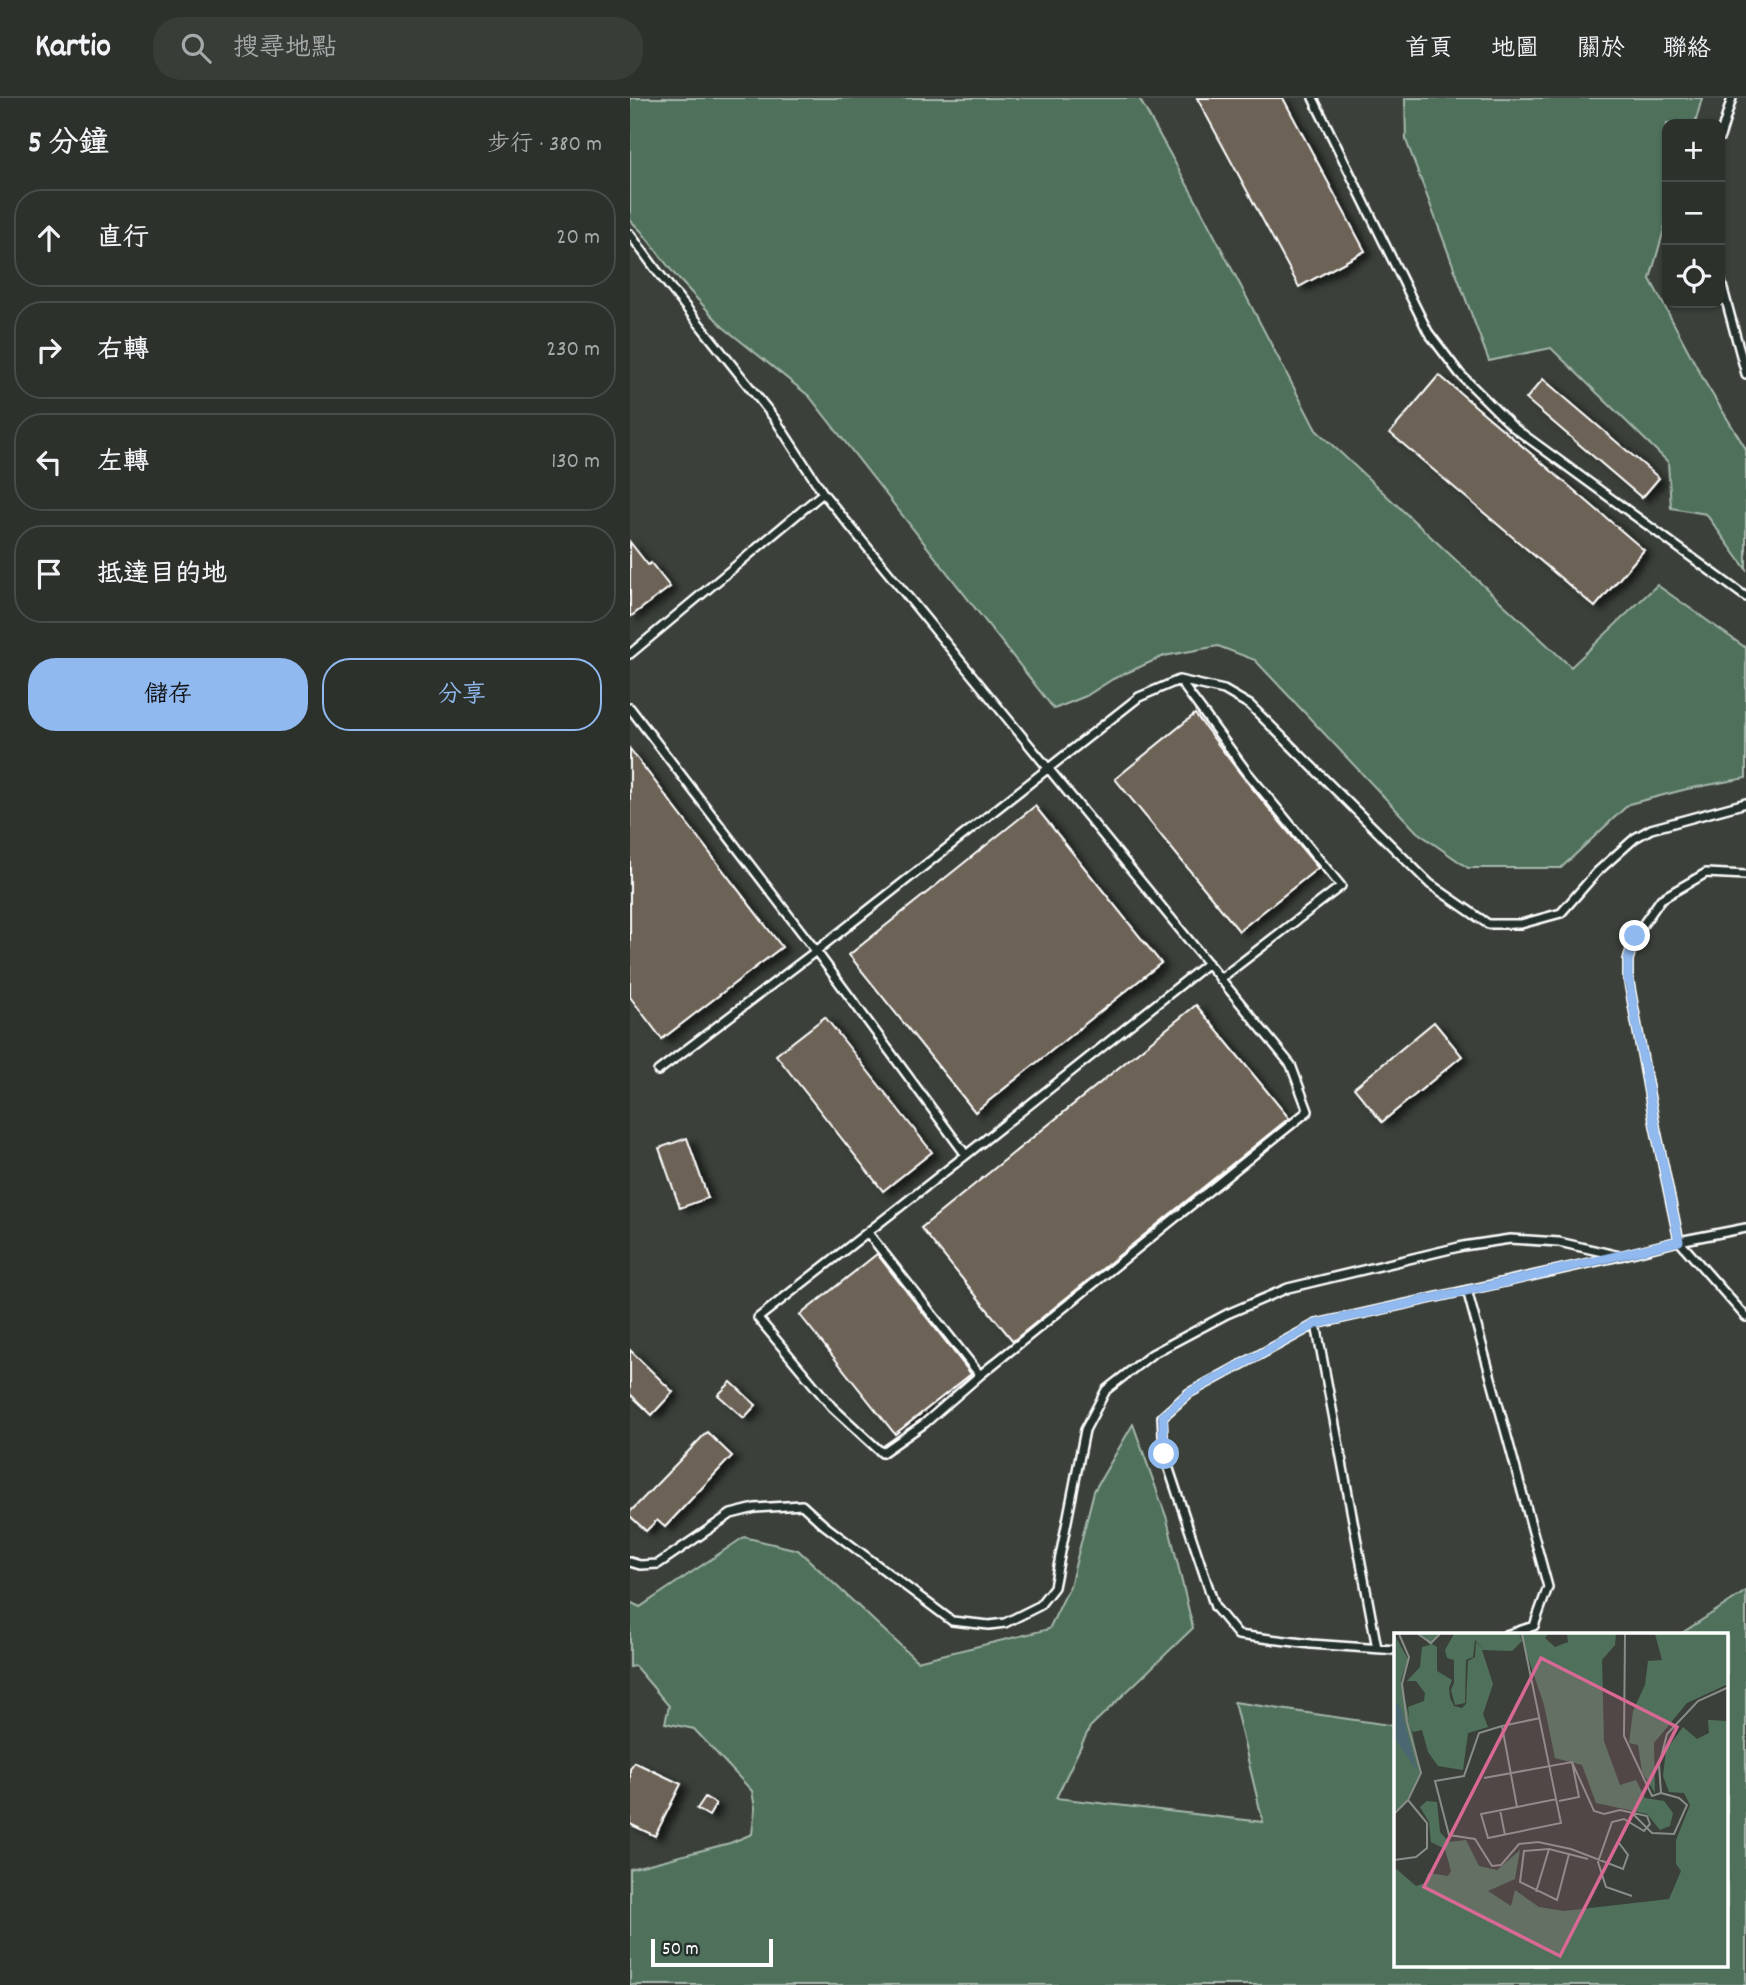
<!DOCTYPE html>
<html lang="zh-TW">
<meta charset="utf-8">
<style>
:root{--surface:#2c312c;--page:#383d38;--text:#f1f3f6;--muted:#a6a9a9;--line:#484c48;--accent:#90b9f0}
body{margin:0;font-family:Dekko,"LXGW WenKai TC",sans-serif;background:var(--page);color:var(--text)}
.controls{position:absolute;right:21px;top:21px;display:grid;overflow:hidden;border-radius:14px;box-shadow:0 2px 5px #0004}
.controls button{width:63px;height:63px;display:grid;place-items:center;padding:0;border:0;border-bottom:2px solid var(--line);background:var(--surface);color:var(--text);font:35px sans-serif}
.scale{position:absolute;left:21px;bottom:18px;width:122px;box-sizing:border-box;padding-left:7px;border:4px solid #fff;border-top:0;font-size:19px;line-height:24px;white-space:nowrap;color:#fff;-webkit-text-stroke:5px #26332d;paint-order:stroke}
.stop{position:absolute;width:21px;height:21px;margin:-16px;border:5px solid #90b9f0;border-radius:50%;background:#fff}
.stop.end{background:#90b9f0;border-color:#fff;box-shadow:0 2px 7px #0008}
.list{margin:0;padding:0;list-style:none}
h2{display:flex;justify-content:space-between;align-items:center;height:91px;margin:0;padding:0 28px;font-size:30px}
h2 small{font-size:23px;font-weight:400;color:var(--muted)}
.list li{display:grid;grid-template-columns:46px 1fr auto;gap:21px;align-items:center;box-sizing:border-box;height:98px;margin:0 14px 14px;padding:0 14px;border:2px solid var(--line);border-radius:28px}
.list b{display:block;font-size:26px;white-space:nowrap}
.list em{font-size:23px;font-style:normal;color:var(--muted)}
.actions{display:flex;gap:14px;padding:21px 28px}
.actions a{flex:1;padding:16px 0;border:2px solid var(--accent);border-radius:28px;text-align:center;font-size:24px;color:var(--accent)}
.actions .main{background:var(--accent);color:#111}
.icon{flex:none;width:38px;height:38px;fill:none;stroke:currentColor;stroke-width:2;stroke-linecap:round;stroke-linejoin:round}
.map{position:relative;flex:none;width:1116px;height:1887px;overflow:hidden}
header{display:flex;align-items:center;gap:42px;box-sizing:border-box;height:98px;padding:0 35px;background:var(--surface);border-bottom:2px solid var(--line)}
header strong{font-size:33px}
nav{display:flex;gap:38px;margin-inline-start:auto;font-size:24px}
.search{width:490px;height:63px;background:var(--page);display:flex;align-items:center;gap:18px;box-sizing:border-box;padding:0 24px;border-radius:28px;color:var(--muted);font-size:26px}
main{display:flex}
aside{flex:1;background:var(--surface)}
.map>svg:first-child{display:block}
.green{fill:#4f715b;stroke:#a7b8ad;stroke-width:2}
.building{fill:#6d6257;stroke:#fff;stroke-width:2;filter:url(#shadow)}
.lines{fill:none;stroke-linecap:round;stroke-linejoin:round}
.lane-casing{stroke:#fff;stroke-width:12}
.lane{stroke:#26332d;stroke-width:7}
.route{stroke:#90b9f0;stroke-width:9}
.inset-road{fill:none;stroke:#898d89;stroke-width:2}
.view{fill:#d76994;fill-opacity:0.15;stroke:#d76994;stroke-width:3.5}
.inset-edge{fill:none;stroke:#fff;stroke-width:3.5}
</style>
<header>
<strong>Kartio</strong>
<div class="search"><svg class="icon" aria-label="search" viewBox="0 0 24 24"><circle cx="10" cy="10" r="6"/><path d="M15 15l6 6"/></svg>搜尋地點</div>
<nav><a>首頁</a><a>地圖</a><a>關於</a><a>聯絡</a></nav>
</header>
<main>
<aside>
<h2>5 分鐘<small>步行 · 380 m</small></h2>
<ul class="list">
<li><svg class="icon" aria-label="ahead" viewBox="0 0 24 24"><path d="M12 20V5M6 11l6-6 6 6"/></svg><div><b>直行</b></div><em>20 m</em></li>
<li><svg class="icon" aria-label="right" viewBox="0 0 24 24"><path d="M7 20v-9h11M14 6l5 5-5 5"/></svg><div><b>右轉</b></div><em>230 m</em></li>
<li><svg class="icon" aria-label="left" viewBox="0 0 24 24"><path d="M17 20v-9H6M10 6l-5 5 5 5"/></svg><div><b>左轉</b></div><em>130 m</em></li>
<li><svg class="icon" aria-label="arrive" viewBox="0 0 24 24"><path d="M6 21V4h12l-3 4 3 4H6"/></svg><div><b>抵達目的地</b></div></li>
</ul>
<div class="actions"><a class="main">儲存</a><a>分享</a></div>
</aside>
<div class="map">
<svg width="1116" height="1887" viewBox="0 0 1116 1887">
<defs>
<filter id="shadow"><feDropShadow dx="7" dy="4" stdDeviation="3.5" flood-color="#0009"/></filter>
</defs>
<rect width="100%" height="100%" fill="#3b413a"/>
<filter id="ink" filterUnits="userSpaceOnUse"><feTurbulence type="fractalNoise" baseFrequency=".0143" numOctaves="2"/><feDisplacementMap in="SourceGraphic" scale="14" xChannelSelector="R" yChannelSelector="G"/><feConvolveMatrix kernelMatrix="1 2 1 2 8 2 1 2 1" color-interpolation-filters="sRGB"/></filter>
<g filter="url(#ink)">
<path class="green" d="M 0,0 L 509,0 L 569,108 L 686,332 L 941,569 L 1027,487 L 1116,550 L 1116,680 L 1057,691 L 999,706 L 931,770 L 838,770 L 787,734 L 625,562 L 588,548 L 534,558 L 483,581 L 456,598 L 424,611 L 179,298 L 93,229 L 45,177 L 11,133 L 0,122 Z
M 775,0 L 1072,0 L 1065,26 L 1037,26 L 1037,121 L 1020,181 L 1076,286 L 1116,351 L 1116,471 L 1076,416 L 1041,410 L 1038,364 L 921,250 L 859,263 L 776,42 Z
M 503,1326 L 537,1421 L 563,1530 L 460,1629 L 426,1700 L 633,1724 L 604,1604 L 766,1628 L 766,1868 L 1097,1868 L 1097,1537 L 1049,1537 L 1116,1493 L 1116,1887 L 0,1887 L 0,1771 L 100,1745 L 122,1736 L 125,1710 L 122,1693 L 64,1631 L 35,1625 L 39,1608 L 5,1568 L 0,1569 L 0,1504 L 10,1509 L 114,1439 L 168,1452 L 287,1563 L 419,1531 L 440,1488 L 464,1393 Z"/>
<path class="building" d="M 567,0 L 653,0 L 735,153 L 669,189 Z
M 809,277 L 1014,452 L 965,509 L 760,335 Z
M 913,281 L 1029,380 L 1012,400 L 896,301 Z
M 0,444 L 18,467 L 21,465 L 40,489 L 0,519 Z
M 565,616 L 612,678 L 688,770 L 609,833 L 485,681 Z
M 0,651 L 152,849 L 32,941 L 0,899 Z
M 405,708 L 531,865 L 345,1014 L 219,857 Z
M 566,907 L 659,1020 L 383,1243 L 291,1130 Z
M 195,919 L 302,1054 L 253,1093 L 146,957 Z
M 804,924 L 832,958 L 752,1024 L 724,990 Z
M 57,1040 L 78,1100 L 50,1110 L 29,1050 Z
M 247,1156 L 341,1276 L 265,1336 L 170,1217 Z
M 0,1252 L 43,1294 L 22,1317 L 0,1296 Z
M 101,1284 L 126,1307 L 114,1320 L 88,1297 Z
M 77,1334 L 102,1358 L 35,1429 L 27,1422 L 16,1433 L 0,1418 L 0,1414 Z
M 4,1664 L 51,1686 L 25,1738 L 0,1726 L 0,1671 Z
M 75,1699 L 86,1706 L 79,1718 L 67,1711 Z"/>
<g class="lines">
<g class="lane-casing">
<path id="lane" d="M 683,0 L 798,234 L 830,276 L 883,329 L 1116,499
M 1090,39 L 1102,0
M 0,136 L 27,173 L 145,321 L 193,395 L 661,967 L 678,1013 L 350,1277 L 295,1325 L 252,1355 L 202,1309 L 128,1220 L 336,1057
M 1090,180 L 1116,276
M 0,556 L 193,395
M 550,583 L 617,674 L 711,788 L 590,881
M 0,610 L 186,853 L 336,1057 L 578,865
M 1116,777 L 1076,775 L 1031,801 L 1005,838 L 998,862 L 998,879 L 1025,1028 L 1049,1143 L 1116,1219
M 28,973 L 186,853 L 509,599 L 549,582 L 594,592 L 620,607 L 800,786 L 858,826 L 891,826 L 931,815 L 967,774 L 1005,740 L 1021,731 L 1116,705
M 238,1135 L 350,1277
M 837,1192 L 918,1489 L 904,1528 L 876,1537
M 686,1226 L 747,1550
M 0,1464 L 10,1467 L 28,1466 L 101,1416 L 125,1410 L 172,1407 L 194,1427 L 322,1523 L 359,1527 L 375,1525 L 409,1508 L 424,1489 L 455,1332 L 476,1292 L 522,1256 L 597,1216 L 658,1190 L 833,1148 L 880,1141 L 929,1144 L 990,1158 L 1049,1143 L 1116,1130
M 766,1552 L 681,1546 L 608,1537 L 585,1509 L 534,1356 L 532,1319 L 559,1295 L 686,1226 L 986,1159"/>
</g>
<use href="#lane" class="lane"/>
</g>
</g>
<g class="lines" filter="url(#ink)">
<path class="route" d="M 534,1356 L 533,1318 L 559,1295 L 686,1226 L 881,1183 L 1049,1143 L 1025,1028 L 998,879 L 998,862 L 1005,838"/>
</g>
<g transform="translate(764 1535)">
<rect width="334" height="334" fill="#3b413a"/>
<path d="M 0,1 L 14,26 L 7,47 L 27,140 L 9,174 L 0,180 ZM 26,1 L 44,1 L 38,11 L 43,14 L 43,38 L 58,47 L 55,55 L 56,65 L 60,73 L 68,75 L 72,71 L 74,28 L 81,24 L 82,9 L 89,16 L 81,7 L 79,24 L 72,27 L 71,70 L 61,72 L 57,57 L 60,50 L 60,27 L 53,25 L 51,17 L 60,1 L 125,1 L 128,8 L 118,18 L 88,17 L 99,51 L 89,81 L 94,94 L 74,100 L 69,137 L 44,133 L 34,119 L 28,97 L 19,99 L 16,91 L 14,74 L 30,68 L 31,60 L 22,48 L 13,48 L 26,34 L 28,14 L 36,12 ZM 126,1 L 154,1 L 151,5 L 161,14 L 174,9 L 173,1 L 222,1 L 221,12 L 208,27 L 210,108 L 226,152 L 242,147 L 251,165 L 270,168 L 279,180 L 276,193 L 266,197 L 253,181 L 202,170 L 188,132 L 161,125 L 150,72 ZM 261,1 L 334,1 L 334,51 L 293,70 L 260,110 L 261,160 L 248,139 L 244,112 L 235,110 L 239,78 L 251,52 L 254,28 L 268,27 ZM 314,87 L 334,88 L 334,333 L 0,333 L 0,234 L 22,253 L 31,250 L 34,240 L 54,243 L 57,238 L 51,216 L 37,209 L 35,189 L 26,174 L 33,168 L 43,169 L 46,199 L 55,209 L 72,207 L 85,233 L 103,237 L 126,217 L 121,246 L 94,258 L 117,273 L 121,257 L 145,274 L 170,278 L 275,266 L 287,238 L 282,231 L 282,207 L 296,172 L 290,160 L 275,159 L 269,143 L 272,117 L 289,94 L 303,106 L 315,100 Z" fill="#4f715b"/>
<path d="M 0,67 L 7,75 L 23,138 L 0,104 Z" fill="#4b6872"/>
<path class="inset-road" d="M 24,1 L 37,10 L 46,1M 231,1 L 230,103 L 258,163 L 267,160 L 265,132 L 273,101 L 304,68 L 335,54M 146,85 L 108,93 L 123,174 L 163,166M 108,93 L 85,100 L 70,143 L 41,148 L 55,202 L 81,206 L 98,233 L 107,232 L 125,211 L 144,209 L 177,216 L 229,236 L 234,222 L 225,210M 90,145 L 178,129 L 200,178 L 210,181 L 226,177 L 253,183 L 256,191 L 250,198 L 230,186 L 218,189 L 204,229 L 212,254 L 238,263M 165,168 L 185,164 L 178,129M 123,174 L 87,181 L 94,205 L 167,190 L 128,1M 106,177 L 111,202M 238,180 L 258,200 L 280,201 L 293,172 L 285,165 L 267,160M 0,181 L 14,167 L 27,140 L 13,89 L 8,51 L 15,24 L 5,1M 175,221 L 163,267 L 126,249 L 130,218 L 155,216 L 194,226M 0,227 L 22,224 L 33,215 L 33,190 L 14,167M 142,259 L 155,216"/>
<path class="view" d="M 147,25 L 283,94 L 166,323 L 30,254 Z"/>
<rect width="334" height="334" class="inset-edge"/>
</g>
</svg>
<div class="controls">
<button>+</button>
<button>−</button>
<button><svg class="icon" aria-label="locate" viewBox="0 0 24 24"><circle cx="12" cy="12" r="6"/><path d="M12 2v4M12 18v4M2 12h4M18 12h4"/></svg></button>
</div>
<div class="scale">50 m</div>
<div class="stop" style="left:534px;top:1356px"></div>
<div class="stop end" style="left:1005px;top:838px"></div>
</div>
</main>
